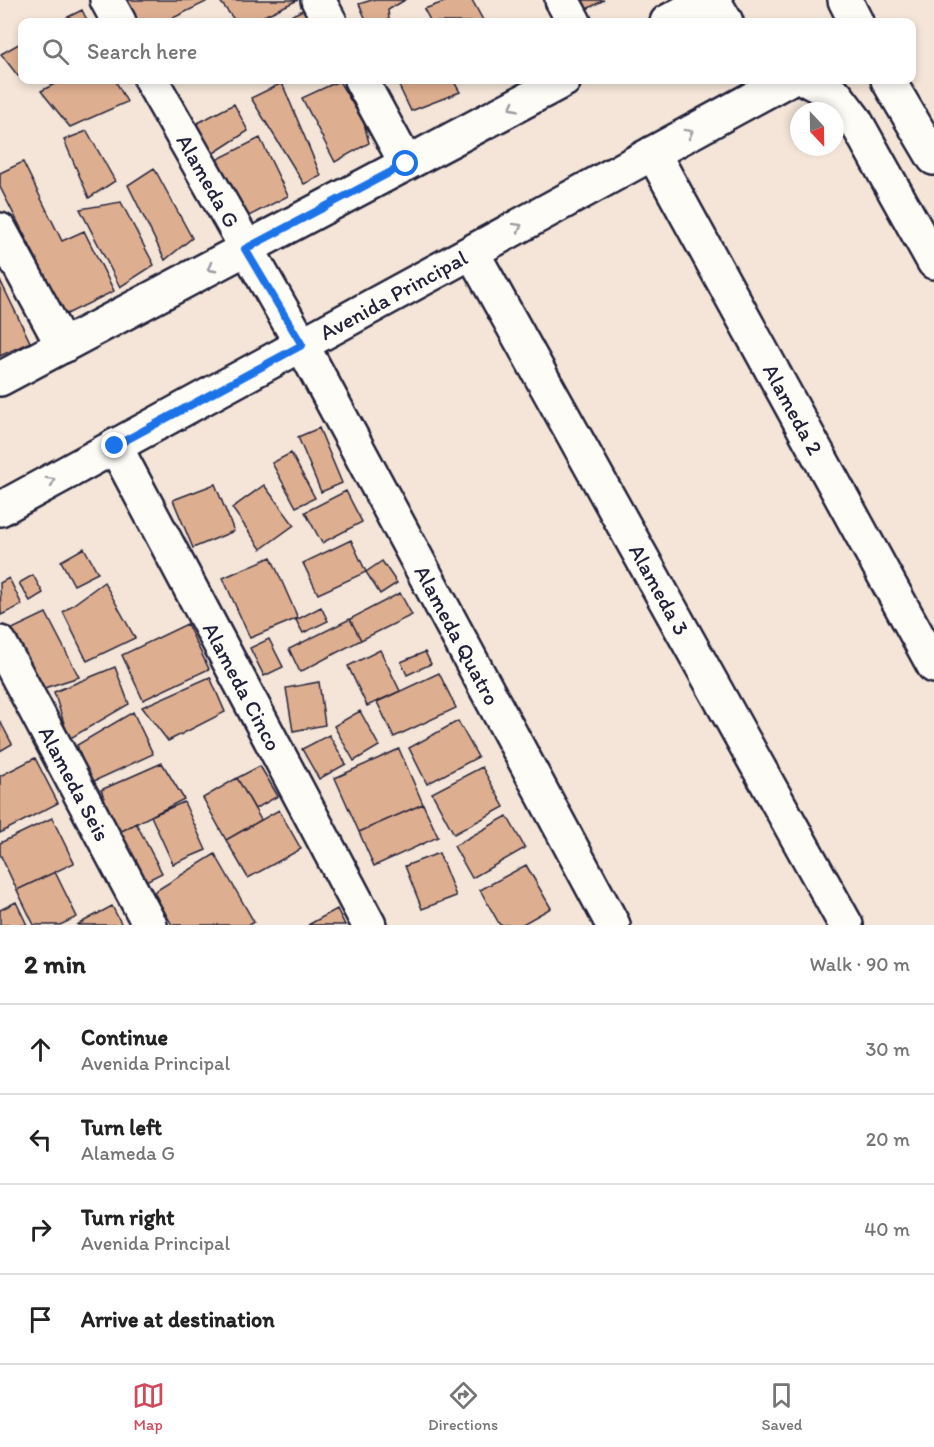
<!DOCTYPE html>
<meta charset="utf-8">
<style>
:root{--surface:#fff;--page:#f6f6f6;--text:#222;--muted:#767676;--line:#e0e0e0;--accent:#d1495b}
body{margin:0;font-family:Itim,sans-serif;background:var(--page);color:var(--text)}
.compass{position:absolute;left:790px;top:102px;width:54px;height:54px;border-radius:50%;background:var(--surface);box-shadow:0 3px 9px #0003;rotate:158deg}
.stop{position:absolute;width:18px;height:18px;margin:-14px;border:4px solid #1a73e8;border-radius:50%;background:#fff}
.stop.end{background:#1a73e8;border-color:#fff;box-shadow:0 2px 6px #0008}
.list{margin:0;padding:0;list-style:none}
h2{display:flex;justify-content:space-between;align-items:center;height:78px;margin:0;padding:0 24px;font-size:26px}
h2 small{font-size:20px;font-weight:400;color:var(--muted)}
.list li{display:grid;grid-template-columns:39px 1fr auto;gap:18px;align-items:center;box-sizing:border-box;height:90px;padding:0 24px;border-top:2px solid var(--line)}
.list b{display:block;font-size:22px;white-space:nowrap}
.list p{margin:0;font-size:20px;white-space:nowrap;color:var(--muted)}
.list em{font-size:20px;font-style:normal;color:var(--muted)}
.icon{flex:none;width:33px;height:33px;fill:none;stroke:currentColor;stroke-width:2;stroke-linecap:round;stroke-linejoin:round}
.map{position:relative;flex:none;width:934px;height:925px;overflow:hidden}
.search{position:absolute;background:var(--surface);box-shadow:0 3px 9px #0003;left:18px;right:18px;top:18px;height:66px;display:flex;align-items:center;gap:15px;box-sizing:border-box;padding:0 21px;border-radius:12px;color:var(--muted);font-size:22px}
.sheet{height:438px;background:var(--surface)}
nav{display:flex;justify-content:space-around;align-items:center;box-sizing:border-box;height:84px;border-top:2px solid var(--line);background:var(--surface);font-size:16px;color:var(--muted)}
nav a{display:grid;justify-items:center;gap:3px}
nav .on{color:var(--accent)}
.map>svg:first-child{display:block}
.building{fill:#deae90;stroke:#22223b;stroke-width:1.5}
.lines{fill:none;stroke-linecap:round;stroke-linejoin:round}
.minor-casing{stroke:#22223b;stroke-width:38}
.minor{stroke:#fdfcf7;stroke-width:33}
.oneway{stroke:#9a9aa2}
.route{stroke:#1a73e8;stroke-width:8}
.labels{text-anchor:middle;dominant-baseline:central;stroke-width:5;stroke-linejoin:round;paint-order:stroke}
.street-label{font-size:22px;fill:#22223b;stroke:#fdfcf7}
</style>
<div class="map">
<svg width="934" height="925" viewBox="0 0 934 925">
<rect width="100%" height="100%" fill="#f4e5d8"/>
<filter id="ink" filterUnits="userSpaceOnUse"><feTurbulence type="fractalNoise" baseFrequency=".0167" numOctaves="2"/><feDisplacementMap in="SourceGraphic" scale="12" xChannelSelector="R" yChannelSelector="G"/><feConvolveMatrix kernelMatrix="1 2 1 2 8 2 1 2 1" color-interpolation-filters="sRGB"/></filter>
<g filter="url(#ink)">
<path class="building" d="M 126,0 L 205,0 L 206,2 L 165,22 L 133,22 Z
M 219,0 L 298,0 L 251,22 L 236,22 Z
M 372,0 L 405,0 L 388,10 L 389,19 L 384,22 L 367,22 L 359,4 Z
M 450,0 L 472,0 L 484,22 L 431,22 L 424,9 Z
M 580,0 L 604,0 L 585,10 Z
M 309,7 L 314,22 L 278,22 Z
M 82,10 L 88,22 L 58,22 Z
M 22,42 L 22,73 L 18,76 L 1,54 Z
M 62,80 L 115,80 L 127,102 L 70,127 L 41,91 Z
M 416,80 L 453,80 L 460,92 L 411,111 L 399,86 Z
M 339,81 L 364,123 L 369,143 L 335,162 L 302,98 Z
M 282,83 L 321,176 L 304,184 L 251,98 Z
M 234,104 L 248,131 L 206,158 L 196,124 Z
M 87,131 L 115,181 L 89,198 L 64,140 Z
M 260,138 L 288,196 L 239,221 L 210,163 Z
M 23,162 L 62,241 L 84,231 L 114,291 L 65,315 L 0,187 L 0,173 Z
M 154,168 L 192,238 L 165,260 L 128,185 Z
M 121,202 L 154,265 L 120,287 L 80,209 Z
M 1,282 L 30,342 L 0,356 L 0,283 Z
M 319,428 L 342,483 L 321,492 L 298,437 Z
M 291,453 L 315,498 L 296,507 L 272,463 Z
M 215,484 L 234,531 L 193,548 L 173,500 Z
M 264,485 L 294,525 L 261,549 L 232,508 Z
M 346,491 L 362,522 L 322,543 L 305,512 Z
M 351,540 L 366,572 L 318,594 L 303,563 Z
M 84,548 L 98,573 L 74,585 L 61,561 Z
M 271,557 L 298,618 L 250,638 L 223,578 Z
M 382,561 L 397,583 L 380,594 L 366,572 Z
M 33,575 L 43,593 L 30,601 L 19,583 Z
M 9,578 L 22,605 L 1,615 L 0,583 Z
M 104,582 L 135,638 L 87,661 L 63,612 Z
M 400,593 L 412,615 L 361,640 L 350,619 Z
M 321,607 L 328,621 L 303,633 L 296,620 Z
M 46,613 L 79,677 L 41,689 L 10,630 Z
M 350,619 L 361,640 L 300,672 L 289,649 Z
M 187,624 L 209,669 L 143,700 L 122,655 Z
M 269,639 L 283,667 L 264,676 L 250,648 Z
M 380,650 L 400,691 L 367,706 L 348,666 Z
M 425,652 L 431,664 L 407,675 L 401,662 Z
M 115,667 L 129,704 L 69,739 L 54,692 Z
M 439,673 L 456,708 L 394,737 L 377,702 Z
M 210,677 L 225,712 L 168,741 L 142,707 Z
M 319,682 L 325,725 L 293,731 L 286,688 Z
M 360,711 L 379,746 L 354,761 L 334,726 Z
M 133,712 L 153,754 L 90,783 L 77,745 Z
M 0,721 L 12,744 L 0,751 Z
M 458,721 L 478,757 L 427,784 L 409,748 Z
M 329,735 L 346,764 L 319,779 L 302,749 Z
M 399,749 L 423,804 L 359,832 L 335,778 Z
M 35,758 L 58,803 L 0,833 L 0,776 Z
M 162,763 L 184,799 L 118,833 L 101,790 Z
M 260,766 L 278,796 L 255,809 L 237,778 Z
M 482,767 L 504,807 L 454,834 L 432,793 Z
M 237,778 L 261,820 L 226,840 L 203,798 Z
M 184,802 L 206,850 L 173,864 L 151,816 Z
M 423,804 L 438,837 L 374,866 L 359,832 Z
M 279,810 L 301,849 L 248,878 L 226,840 Z
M 507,816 L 525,848 L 472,878 L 454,846 Z
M 52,818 L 74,863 L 17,890 L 0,854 L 0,843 Z
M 136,823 L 162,873 L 144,882 L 118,833 Z
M 439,853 L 456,896 L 422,909 L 405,866 Z
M 215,854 L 254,922 L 249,925 L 172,925 L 154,892 Z
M 526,865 L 551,908 L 521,925 L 500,925 L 480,890 Z
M 55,872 L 77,917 L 60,925 L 34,925 L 17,890 Z
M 16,902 L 27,925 L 0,925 L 0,910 Z
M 112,906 L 122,925 L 77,925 Z
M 337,909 L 345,925 L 308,925 Z"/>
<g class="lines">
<g class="minor-casing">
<g id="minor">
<path d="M 107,0 L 119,22"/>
<path d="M 318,0 L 330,22"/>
<path d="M 562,0 L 574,22"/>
<path d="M 713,0 L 726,22"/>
<path d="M 845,0 L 856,22"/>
<path d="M 667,22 L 707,0"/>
<path id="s1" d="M 151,80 L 302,345 L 613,925"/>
<path d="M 361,80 L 406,163"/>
<path d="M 807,80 L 836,95 L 855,120 L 934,262"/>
<path d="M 888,80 L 934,158"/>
<path id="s2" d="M 653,153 L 934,666"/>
<path d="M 0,230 L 63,346"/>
<path id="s3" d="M 472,252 L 846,925"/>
<path d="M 0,379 L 564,80"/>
<path id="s4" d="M 115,446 L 369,925"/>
<path id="s5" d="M 0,509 L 787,80"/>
<path id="s6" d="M 0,643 L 150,925"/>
</g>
</g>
<use href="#minor" class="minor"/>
</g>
<defs><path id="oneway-chevron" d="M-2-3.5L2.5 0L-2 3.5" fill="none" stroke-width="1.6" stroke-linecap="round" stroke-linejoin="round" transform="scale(1.5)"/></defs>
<g class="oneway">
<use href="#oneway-chevron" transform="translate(513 107) rotate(152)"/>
<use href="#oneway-chevron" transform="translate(689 133) rotate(-29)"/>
<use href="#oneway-chevron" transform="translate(518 227) rotate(-29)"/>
<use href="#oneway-chevron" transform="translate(211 268) rotate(152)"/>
<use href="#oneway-chevron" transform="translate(51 481) rotate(-29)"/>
</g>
</g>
<g class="lines" filter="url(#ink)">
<path class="route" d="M 115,446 L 302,345 L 245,249 L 406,164"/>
</g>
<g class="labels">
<g class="street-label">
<text stroke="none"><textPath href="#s1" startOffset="116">Alameda G</textPath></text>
<text stroke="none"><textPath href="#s5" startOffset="448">Avenida Principal</textPath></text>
<text stroke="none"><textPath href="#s2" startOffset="292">Alameda 2</textPath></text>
<text stroke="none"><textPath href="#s3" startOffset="386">Alameda 3</textPath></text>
<text stroke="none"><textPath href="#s1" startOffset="634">Alameda Quatro</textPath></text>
<text stroke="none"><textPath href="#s4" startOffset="272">Alameda Cinco</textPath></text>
<text stroke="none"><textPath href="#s6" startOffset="159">Alameda Seis</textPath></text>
</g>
</g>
</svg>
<svg class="compass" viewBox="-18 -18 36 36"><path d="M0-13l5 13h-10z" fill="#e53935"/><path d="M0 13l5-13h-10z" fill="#767676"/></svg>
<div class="stop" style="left:406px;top:164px"></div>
<div class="stop end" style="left:115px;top:446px"></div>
<div class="search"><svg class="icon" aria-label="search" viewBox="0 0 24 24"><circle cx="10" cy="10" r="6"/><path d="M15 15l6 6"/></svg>Search here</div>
</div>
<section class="sheet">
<h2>2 min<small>Walk · 90 m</small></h2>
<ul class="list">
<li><svg class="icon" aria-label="ahead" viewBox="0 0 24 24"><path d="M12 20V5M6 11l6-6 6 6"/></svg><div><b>Continue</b><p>Avenida Principal</p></div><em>30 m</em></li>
<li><svg class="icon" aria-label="left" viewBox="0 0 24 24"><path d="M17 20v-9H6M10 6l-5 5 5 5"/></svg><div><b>Turn left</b><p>Alameda G</p></div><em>20 m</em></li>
<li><svg class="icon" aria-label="right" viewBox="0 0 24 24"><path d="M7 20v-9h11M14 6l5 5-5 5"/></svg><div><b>Turn right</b><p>Avenida Principal</p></div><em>40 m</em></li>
<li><svg class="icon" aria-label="arrive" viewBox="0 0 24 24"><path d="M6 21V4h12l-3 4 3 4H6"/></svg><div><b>Arrive at destination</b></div></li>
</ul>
</section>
<nav>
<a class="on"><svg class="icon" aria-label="map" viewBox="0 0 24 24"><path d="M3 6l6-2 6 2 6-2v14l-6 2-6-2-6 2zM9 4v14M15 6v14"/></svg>Map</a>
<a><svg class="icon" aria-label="directions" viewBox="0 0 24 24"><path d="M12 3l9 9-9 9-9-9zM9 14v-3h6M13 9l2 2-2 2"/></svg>Directions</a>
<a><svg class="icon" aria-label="saved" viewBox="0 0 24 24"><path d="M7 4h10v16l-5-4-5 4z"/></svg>Saved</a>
</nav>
